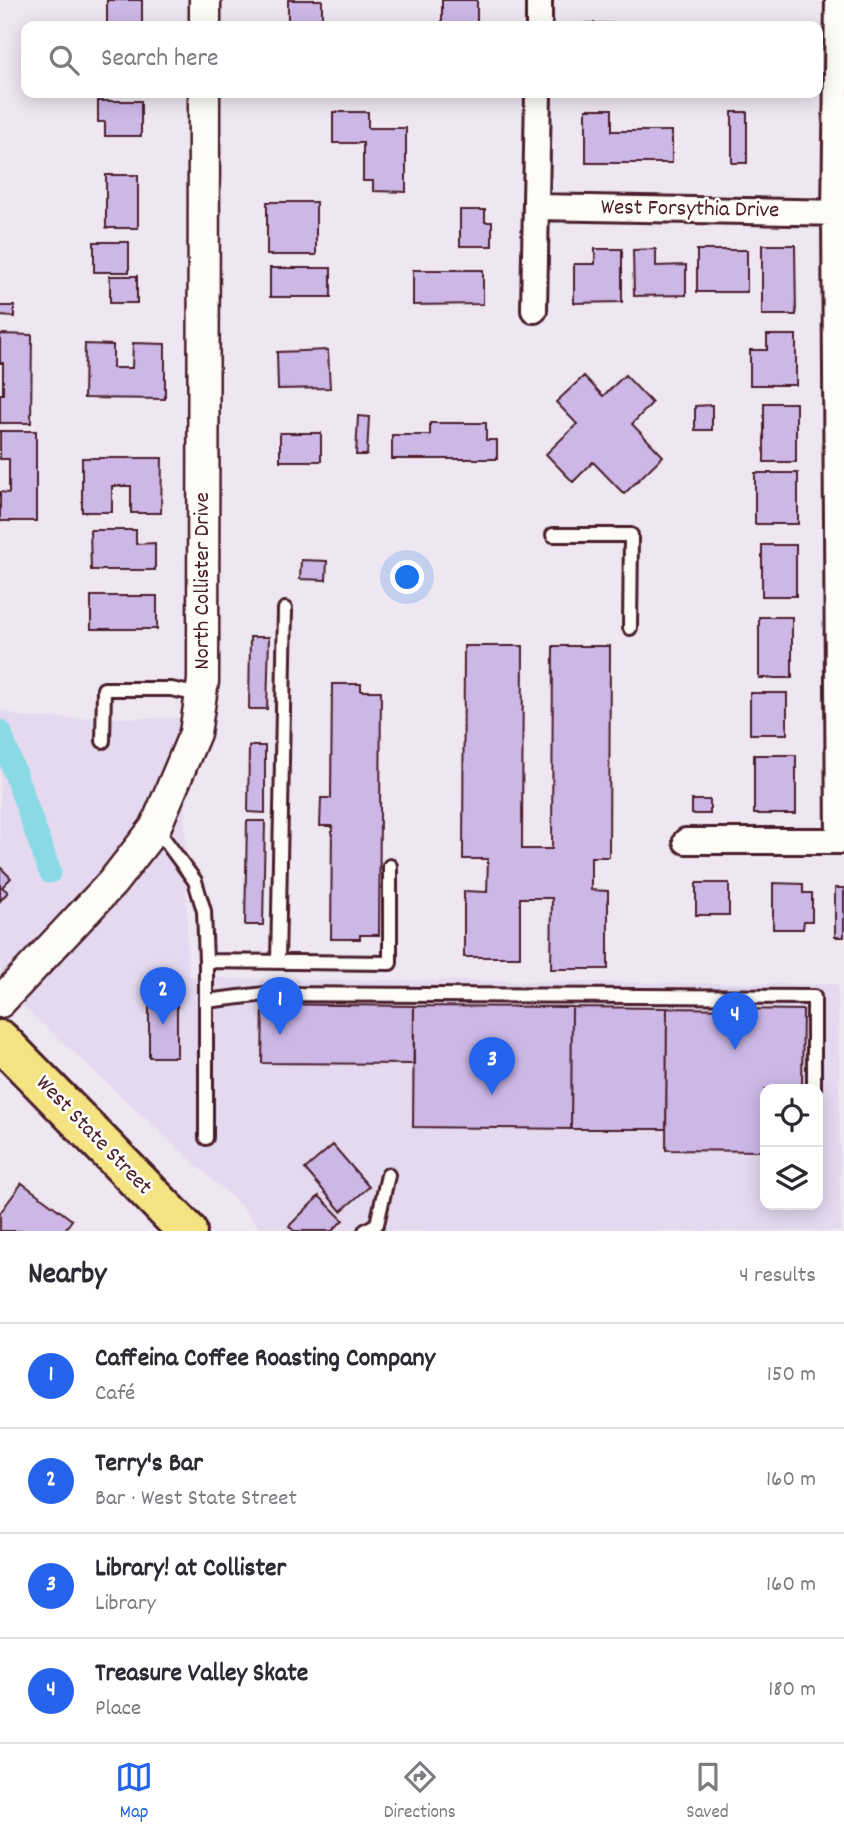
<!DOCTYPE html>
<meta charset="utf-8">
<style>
:root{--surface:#fff;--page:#f2f2f3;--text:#2b2b33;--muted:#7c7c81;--line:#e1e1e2;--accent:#2563eb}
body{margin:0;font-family:Dekko,sans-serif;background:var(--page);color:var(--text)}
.controls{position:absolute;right:21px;bottom:21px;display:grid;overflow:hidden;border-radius:14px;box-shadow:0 4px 18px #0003}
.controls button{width:63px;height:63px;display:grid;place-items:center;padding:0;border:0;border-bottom:2px solid var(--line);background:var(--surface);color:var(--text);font:35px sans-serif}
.you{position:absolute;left:408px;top:578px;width:24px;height:24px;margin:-18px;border:5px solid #fff;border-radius:50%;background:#1a73e8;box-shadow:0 0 0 10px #1a73e833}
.badge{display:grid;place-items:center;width:46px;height:46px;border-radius:50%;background:var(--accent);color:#fff;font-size:23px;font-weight:700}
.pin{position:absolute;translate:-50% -58px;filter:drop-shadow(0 2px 4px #0008)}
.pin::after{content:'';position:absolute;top:37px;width:24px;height:21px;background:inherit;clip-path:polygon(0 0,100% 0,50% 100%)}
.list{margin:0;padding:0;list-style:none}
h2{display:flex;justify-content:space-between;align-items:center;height:91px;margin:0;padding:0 28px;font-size:30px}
h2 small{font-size:23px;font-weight:400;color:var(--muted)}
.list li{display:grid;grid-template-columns:46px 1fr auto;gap:21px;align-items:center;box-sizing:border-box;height:105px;padding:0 28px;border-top:2px solid var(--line)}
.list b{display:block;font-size:26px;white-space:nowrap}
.list p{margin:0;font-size:23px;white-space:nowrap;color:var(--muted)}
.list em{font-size:23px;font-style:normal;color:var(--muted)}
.icon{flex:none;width:38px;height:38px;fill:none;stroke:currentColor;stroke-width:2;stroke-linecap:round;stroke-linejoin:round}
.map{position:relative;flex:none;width:844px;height:1231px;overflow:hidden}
.search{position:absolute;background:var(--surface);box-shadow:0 4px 18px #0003;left:21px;right:21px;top:21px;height:77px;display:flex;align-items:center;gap:18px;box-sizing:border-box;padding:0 24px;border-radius:14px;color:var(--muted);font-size:26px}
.sheet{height:511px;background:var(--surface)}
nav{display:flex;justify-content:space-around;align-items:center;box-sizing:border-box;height:98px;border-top:2px solid var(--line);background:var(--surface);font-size:19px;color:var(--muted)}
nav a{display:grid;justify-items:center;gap:4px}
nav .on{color:var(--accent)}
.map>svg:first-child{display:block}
.built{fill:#e4d9ee;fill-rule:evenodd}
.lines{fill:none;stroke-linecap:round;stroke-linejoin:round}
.canal{stroke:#8adae6;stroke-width:23}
.building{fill:#ccb7e6;stroke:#4a1f2b;stroke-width:2}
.service-casing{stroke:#4a1f2b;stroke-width:18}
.minor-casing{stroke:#4a1f2b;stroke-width:30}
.tertiary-casing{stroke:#4a1f2b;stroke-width:35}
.primary-casing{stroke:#4a1f2b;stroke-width:44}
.service{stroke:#fdfcf7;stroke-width:12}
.minor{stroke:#fdfcf7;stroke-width:24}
.tertiary{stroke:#fdfcf7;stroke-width:30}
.primary{stroke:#f4e382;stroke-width:38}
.labels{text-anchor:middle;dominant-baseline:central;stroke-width:5;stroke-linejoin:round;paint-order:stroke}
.street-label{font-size:23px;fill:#4a1f2b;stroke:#fdfcf7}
</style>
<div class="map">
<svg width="844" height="1231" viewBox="0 0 844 1231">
<rect width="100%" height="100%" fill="#eee7f2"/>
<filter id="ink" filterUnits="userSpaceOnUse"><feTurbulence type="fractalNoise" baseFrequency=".0143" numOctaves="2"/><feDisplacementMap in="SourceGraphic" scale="14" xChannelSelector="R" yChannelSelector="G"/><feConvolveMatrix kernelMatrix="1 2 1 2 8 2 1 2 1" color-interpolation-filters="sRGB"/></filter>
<g filter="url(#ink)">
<path class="built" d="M 0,710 L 26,718 L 183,718 L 188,976 L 236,979 L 838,984 L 841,1231 L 263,1231 L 241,1206 L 0,985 ZM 765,1089 L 818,1089 L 818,1205 L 765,1205 Z"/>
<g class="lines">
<path class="canal" d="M 0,731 L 50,872"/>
</g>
<path class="building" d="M 107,0 L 142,0 L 142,26 L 107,26 Z
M 288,0 L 322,0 L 322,26 L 288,26 Z
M 442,0 L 477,0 L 477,26 L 442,26 Z
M 586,23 L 646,24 L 646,26 L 586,26 Z
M 756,24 L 790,25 L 789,26 L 756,26 Z
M 98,101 L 141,101 L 141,136 L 105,136 L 105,122 L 98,122 Z
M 586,109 L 612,109 L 612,131 L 672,131 L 672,163 L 586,163 Z
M 333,112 L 368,112 L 368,128 L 406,128 L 406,192 L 373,191 L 373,181 L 363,181 L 363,143 L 333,143 Z
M 732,112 L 747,112 L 747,163 L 732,163 Z
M 106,175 L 138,175 L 138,228 L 106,228 Z
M 267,202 L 316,202 L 316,255 L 267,255 Z
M 460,210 L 485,210 L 485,222 L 492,222 L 492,246 L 460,246 Z
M 94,242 L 129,242 L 129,272 L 94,272 Z
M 762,245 L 795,245 L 796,315 L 762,315 Z
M 595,249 L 622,249 L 622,302 L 574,303 L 574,264 L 595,264 Z
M 656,249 L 656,266 L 686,265 L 686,295 L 634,296 L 633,250 Z
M 697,250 L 747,250 L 747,292 L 697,292 Z
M 270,268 L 331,268 L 331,297 L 270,297 Z
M 413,270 L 483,270 L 483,304 L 413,305 Z
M 110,276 L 137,276 L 137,303 L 110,303 Z
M 0,306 L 14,306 L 14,317 L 0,316 Z
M 0,334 L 32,335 L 31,423 L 0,423 L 0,394 L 3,394 L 3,363 L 0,363 Z
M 767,335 L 796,335 L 796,385 L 750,385 L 750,350 L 767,350 Z
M 133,343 L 165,344 L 165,399 L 84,398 L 85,344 L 113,345 L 113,368 L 132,368 Z
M 328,350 L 330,388 L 278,389 L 277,352 Z
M 625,375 L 652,403 L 632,424 L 663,456 L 624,494 L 593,462 L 573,482 L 546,454 L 577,424 L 556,402 L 584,376 L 603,396 Z
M 764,403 L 796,403 L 796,462 L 764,462 Z
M 712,405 L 712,430 L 695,430 L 695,406 Z
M 358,416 L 369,417 L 367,455 L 356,455 Z
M 430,423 L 486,423 L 486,440 L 497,440 L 497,459 L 392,459 L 392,435 L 430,435 Z
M 0,431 L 36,431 L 36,521 L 0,521 L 0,492 L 9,493 L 9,459 L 0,459 Z
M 280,433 L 321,433 L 321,461 L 280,461 Z
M 82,458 L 162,458 L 161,513 L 131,513 L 131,486 L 112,486 L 112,512 L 82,512 Z
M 755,473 L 798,473 L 798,524 L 755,524 Z
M 90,530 L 136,530 L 136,544 L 155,543 L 155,570 L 91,570 Z
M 762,545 L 796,545 L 796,596 L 762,596 Z
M 301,560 L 327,561 L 326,580 L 300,579 Z
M 91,596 L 157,596 L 157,629 L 91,629 Z
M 759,617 L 792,617 L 792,678 L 759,678 Z
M 250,637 L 269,637 L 267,709 L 249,709 Z
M 464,646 L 523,646 L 522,849 L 552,849 L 553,646 L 610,646 L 609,857 L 591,857 L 591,890 L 608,891 L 608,969 L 551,969 L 552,898 L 520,898 L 520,957 L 464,957 L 464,891 L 487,892 L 488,859 L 463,859 Z
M 332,684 L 361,684 L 361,691 L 381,691 L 379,935 L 360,935 L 360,939 L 331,939 L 332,826 L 320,826 L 321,798 L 331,798 Z
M 750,693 L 787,693 L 787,734 L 750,734 Z
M 249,746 L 265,746 L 265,813 L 248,812 Z
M 754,755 L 796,755 L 796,814 L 754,814 Z
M 692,800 L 710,800 L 710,814 L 692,814 Z
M 247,821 L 265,821 L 263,925 L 245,925 Z
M 0,867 L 11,878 L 2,887 L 8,892 L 0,901 Z
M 696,883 L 729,883 L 729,915 L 696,915 Z
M 773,883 L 803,884 L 803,893 L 812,893 L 812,921 L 804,921 L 803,929 L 773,929 Z
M 835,888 L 844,888 L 844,937 L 835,937 Z
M 177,993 L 177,1057 L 149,1057 L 149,994 Z
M 263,1004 L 414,1006 L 414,1064 L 262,1063 Z
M 414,1006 L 572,1007 L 571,1129 L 413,1127 Z
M 572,1007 L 667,1008 L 666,1129 L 571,1129 Z
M 667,1008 L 803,1010 L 802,1089 L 765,1089 L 765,1151 L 666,1150 Z
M 333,1145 L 369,1187 L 341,1211 L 305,1169 Z
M 22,1183 L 72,1220 L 64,1231 L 0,1231 L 0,1213 Z
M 319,1196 L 343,1220 L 332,1231 L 294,1231 L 289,1226 Z"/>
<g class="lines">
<g class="service-casing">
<path id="service" d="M 553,535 L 631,535 L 630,628
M 103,741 L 104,689 L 171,689 L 200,695
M 156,828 L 195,881 L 204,911 L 206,961 L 206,1138
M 206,961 L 390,963 L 390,866
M 278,962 L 285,609
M 206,1001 L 265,994 L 814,997 L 814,1089
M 365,1231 L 377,1224 L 388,1175"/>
</g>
<g class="minor-casing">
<path id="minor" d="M 838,0 L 835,213 L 839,841
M 539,26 L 539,0
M 536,207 L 844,213
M 534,310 L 538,93
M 686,841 L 844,841"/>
</g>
<g class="tertiary-casing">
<path id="tertiary" d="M 205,26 L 205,0
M 0,1002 L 112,883 L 155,828 L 195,733 L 203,681 L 204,93"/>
</g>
<g class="primary-casing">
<path id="primary" d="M 0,1040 L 187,1231"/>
</g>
<use href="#service" class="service"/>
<use href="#minor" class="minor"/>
<use href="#tertiary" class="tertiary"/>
<use href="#primary" class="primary"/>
</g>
</g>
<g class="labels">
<g class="street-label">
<text transform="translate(690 210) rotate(1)">West Forsythia Drive</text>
<text transform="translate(203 581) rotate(-90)">North Collister Drive</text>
<text transform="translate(93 1136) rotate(46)">West State Street</text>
</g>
</g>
</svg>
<div class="controls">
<button><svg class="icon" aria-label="locate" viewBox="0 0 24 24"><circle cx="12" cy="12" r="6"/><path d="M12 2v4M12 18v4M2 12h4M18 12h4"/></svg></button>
<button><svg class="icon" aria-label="layers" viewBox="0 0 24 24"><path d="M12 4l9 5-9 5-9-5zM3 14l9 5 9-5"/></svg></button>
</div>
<div class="you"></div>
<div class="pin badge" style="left:280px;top:1035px">1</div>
<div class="pin badge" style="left:163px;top:1025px">2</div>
<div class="pin badge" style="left:492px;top:1095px">3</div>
<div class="pin badge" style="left:735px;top:1050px">4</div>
<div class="search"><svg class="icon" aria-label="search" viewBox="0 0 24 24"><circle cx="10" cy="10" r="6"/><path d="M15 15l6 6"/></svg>Search here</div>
</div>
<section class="sheet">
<h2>Nearby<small>4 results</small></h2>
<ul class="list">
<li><span class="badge">1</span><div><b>Caffeina Coffee Roasting Company</b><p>Café</p></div><em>150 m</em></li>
<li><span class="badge">2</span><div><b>Terry's Bar</b><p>Bar · West State Street</p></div><em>160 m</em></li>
<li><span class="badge">3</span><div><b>Library! at Collister</b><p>Library</p></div><em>160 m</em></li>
<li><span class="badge">4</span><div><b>Treasure Valley Skate</b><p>Place</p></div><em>180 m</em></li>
</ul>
</section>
<nav>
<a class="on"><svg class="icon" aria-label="map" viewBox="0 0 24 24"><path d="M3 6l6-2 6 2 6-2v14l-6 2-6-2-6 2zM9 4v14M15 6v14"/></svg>Map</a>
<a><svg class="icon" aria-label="directions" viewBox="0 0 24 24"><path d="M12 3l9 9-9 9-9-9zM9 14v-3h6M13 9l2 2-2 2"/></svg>Directions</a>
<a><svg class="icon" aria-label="saved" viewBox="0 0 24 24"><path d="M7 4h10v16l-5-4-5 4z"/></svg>Saved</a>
</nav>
